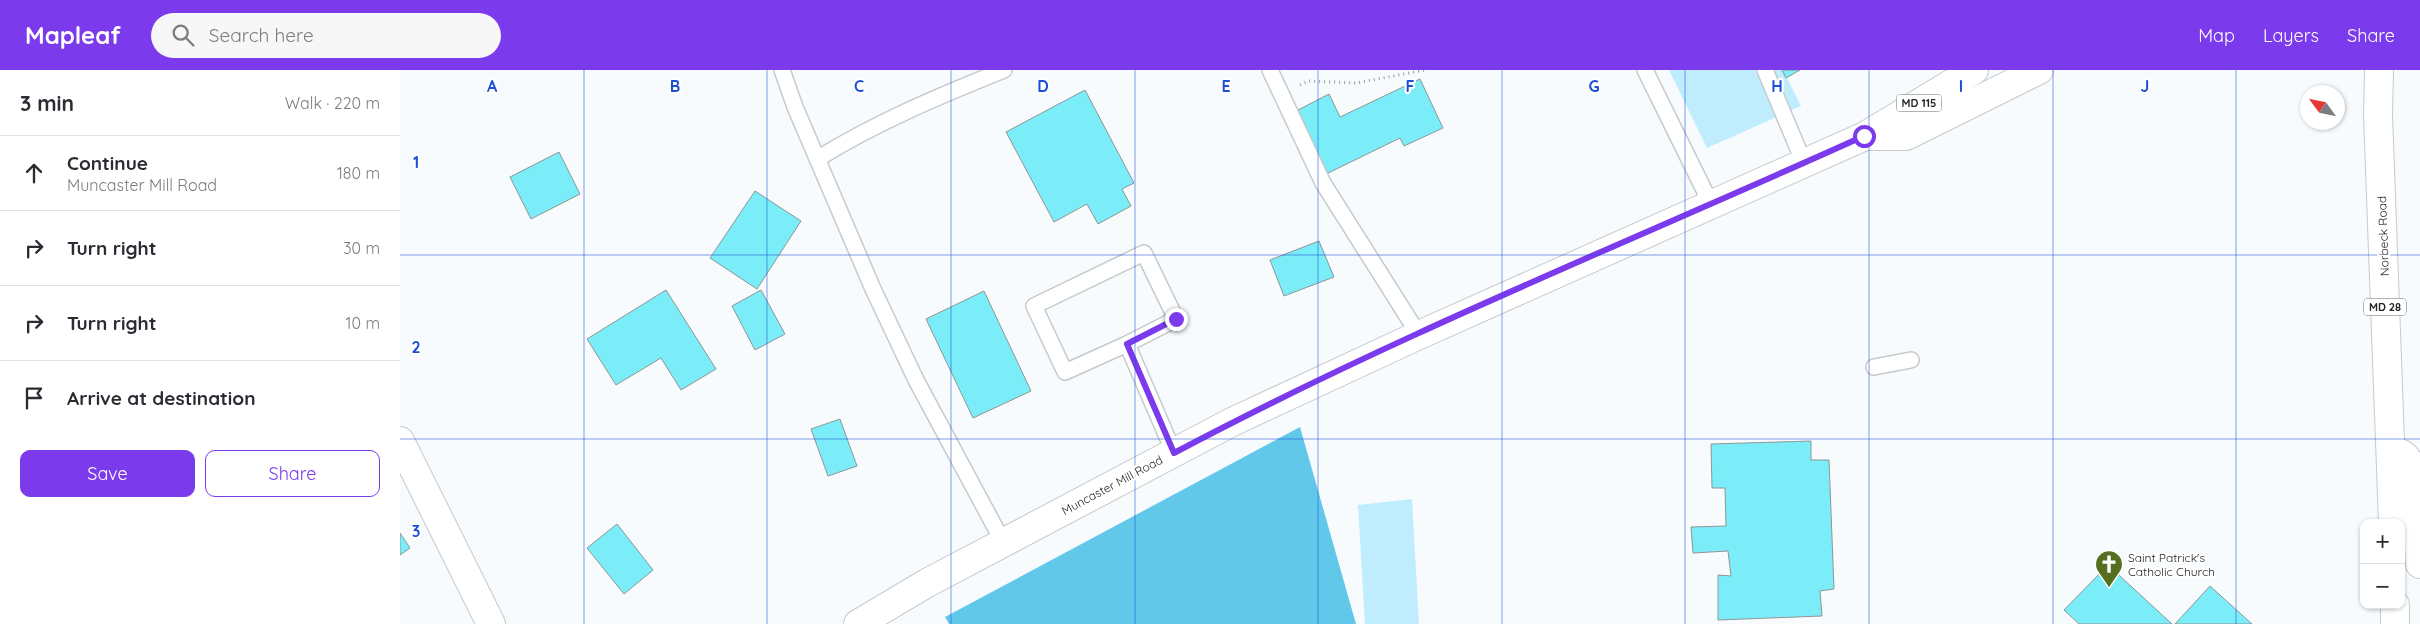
<!DOCTYPE html>
<meta charset="utf-8">
<style>
:root{--surface:#fff;--page:#f7f7f7;--text:#2b2b33;--muted:#7c7c81;--line:#e1e1e2;--accent:#7c3aed}
body{margin:0;font-family:Quicksand,sans-serif;background:var(--page);color:var(--text)}
.controls{position:absolute;right:15px;bottom:15px;display:grid;overflow:hidden;border-radius:10px;box-shadow:0 1px 4px #0004}
.controls button{width:45px;height:45px;display:grid;place-items:center;padding:0;border:0;border-bottom:1px solid var(--line);background:var(--surface);color:var(--text);font:25px sans-serif}
.compass{position:absolute;left:1900px;top:15px;width:45px;height:45px;border-radius:50%;background:var(--surface);box-shadow:0 1px 4px #0004;rotate:303deg}
.stop{position:absolute;width:15px;height:15px;margin:-11px;border:4px solid #7c3aed;border-radius:50%;background:#fff}
.stop.end{background:#7c3aed;border-color:#fff;box-shadow:0 1px 5px #0008}
.list{margin:0;padding:0;list-style:none}
h2{display:flex;justify-content:space-between;align-items:center;height:65px;margin:0;padding:0 20px;font-size:21px}
h2 small{font-size:16px;font-weight:400;color:var(--muted)}
.list li{display:grid;grid-template-columns:32px 1fr auto;gap:15px;align-items:center;box-sizing:border-box;height:75px;padding:0 20px;border-top:1px solid var(--line)}
.list b{display:block;font-size:19px;white-space:nowrap}
.list p{margin:0;font-size:16px;white-space:nowrap;color:var(--muted)}
.list em{font-size:16px;font-style:normal;color:var(--muted)}
.actions{display:flex;gap:10px;padding:15px 20px}
.actions a{flex:1;padding:11px 0;border:1px solid var(--accent);border-radius:10px;text-align:center;font-size:18px;color:var(--accent)}
.actions .main{background:var(--accent);color:#fff}
.icon{flex:none;width:28px;height:28px;fill:none;stroke:currentColor;stroke-width:2;stroke-linecap:round;stroke-linejoin:round}
.map{position:relative;flex:none;width:2020px;height:554px;overflow:hidden}
header{display:flex;align-items:center;gap:30px;box-sizing:border-box;height:70px;padding:0 25px;background:var(--accent);color:#fff}
header strong{font-size:24px}
nav{display:flex;gap:28px;margin-inline-start:auto;font-size:18px}
.search{width:350px;height:45px;background:var(--page);display:flex;align-items:center;gap:12px;box-sizing:border-box;padding:0 18px;border-radius:28px;color:var(--muted);font-size:19px}
main{display:flex}
aside{flex:1;background:var(--surface)}
.map>svg:first-child{display:block}
.green{fill:#bfedfe}
.forest{fill:#62c8ea}
.building{fill:#7aedf8;stroke:#909595}
.lines{fill:none;stroke-linecap:round;stroke-linejoin:round}
.service-casing{stroke:#c5cacc;stroke-width:18}
.minor-casing{stroke:#c5cacc;stroke-width:30}
.primary-casing{stroke:#c5cacc;stroke-width:30}
.path{stroke:#999c9d;stroke-width:3;stroke-dasharray:1 4;stroke-linecap:butt}
.service{stroke:#fff;stroke-width:15}
.minor{stroke:#fff;stroke-width:28}
.primary{stroke:#fff;stroke-width:28}
.route{stroke:#7c3aed;stroke-width:6}
.grid{fill:none;stroke:#1d4ed8;stroke-width:1;stroke-opacity:0.55}
.labels{text-anchor:middle;dominant-baseline:central;stroke-width:4.5;stroke-linejoin:round;paint-order:stroke}
.shield{fill:#fff;stroke:#646666;stroke-width:1}
.shield-label{font-size:11px;font-weight:bold;fill:#222425}
.street-label{font-size:12px;fill:#222425;stroke:#fff}
.poi-label{font-size:12px;fill:#222425;stroke:#fff;text-anchor:start}
.grid-label{font-size:16px;text-anchor:middle;font-weight:bold;fill:#1d4ed8;stroke:#fff;stroke-width:4.5;stroke-linejoin:round;paint-order:stroke}
</style>
<header>
<strong>Mapleaf</strong>
<div class="search"><svg class="icon" aria-label="search" viewBox="0 0 24 24"><circle cx="10" cy="10" r="6"/><path d="M15 15l6 6"/></svg>Search here</div>
<nav><a>Map</a><a>Layers</a><a>Share</a></nav>
</header>
<main>
<aside>
<h2>3 min<small>Walk · 220 m</small></h2>
<ul class="list">
<li><svg class="icon" aria-label="ahead" viewBox="0 0 24 24"><path d="M12 20V5M6 11l6-6 6 6"/></svg><div><b>Continue</b><p>Muncaster Mill Road</p></div><em>180 m</em></li>
<li><svg class="icon" aria-label="right" viewBox="0 0 24 24"><path d="M7 20v-9h11M14 6l5 5-5 5"/></svg><div><b>Turn right</b></div><em>30 m</em></li>
<li><svg class="icon" aria-label="right" viewBox="0 0 24 24"><path d="M7 20v-9h11M14 6l5 5-5 5"/></svg><div><b>Turn right</b></div><em>10 m</em></li>
<li><svg class="icon" aria-label="arrive" viewBox="0 0 24 24"><path d="M6 21V4h12l-3 4 3 4H6"/></svg><div><b>Arrive at destination</b></div></li>
</ul>
<div class="actions"><a class="main">Save</a><a>Share</a></div>
</aside>
<div class="map">
<svg width="2020" height="554" viewBox="0 0 2020 554">
<rect width="100%" height="100%" fill="#f7fbfd"/>
<path class="green" d="M 1269,0 L 1383,0 L 1401,36 L 1307,78 Z
M 1012,429 L 1019,554 L 965,554 L 958,435 Z"/>
<path class="forest" d="M 900,357 L 956,554 L 549,554 L 545,547 Z"/>
<path class="building" d="M 1382,0 L 1400,0 L 1386,8 Z
M 1020,9 L 1043,58 L 1004,76 L 1000,68 L 924,105 L 904,64 L 908,62 L 898,40 L 929,24 L 940,47 Z
M 685,20 L 734,113 L 722,119 L 731,136 L 698,154 L 687,134 L 654,152 L 606,62 Z
M 159,82 L 180,124 L 131,149 L 110,107 Z
M 355,121 L 401,151 L 357,219 L 310,188 Z
M 919,171 L 934,207 L 884,226 L 870,190 Z
M 266,220 L 316,299 L 281,320 L 261,288 L 216,315 L 187,269 Z
M 361,220 L 385,264 L 355,280 L 332,236 Z
M 584,221 L 631,321 L 573,348 L 526,249 Z
M 440,349 L 457,396 L 428,406 L 411,359 Z
M 1411,371 L 1411,390 L 1429,390 L 1434,519 L 1420,521 L 1422,546 L 1318,550 L 1318,505 L 1331,506 L 1328,481 L 1293,483 L 1291,457 L 1326,456 L 1325,418 L 1312,418 L 1311,374 Z
M 217,454 L 253,500 L 224,524 L 187,478 Z
M 0,463 L 10,478 L 0,485 Z
M 1708,495 L 1772,554 L 1679,554 L 1664,540 Z
M 1810,516 L 1852,554 L 1775,554 Z"/>
<g class="lines">
<g class="service-casing">
<path id="service" d="M 382,0 L 395,37 L 473,219 L 516,310 L 603,472
M 870,0 L 923,113 L 1019,265
M 1245,0 L 1311,134
M 1365,0 L 1404,93
M 417,89 C 477,52 539,26 604,0
M 727,274 L 665,302 L 634,236 L 744,183 L 776,249 L 727,274 L 774,383
M 1474,297 L 1511,290"/>
</g>
<g class="minor-casing">
<path id="minor" d="M 0,371 L 91,554"/>
</g>
<g class="primary-casing">
<path id="primary" d="M 1979,0 L 1978,45 L 1993,453
M 1465,66 L 1506,66 L 1639,0
M 1991,380 C 1997,382 2003,383 2007,389 C 2019,404 2018,472 2020,494
M 1995,535 L 1995,554
M 458,554 L 527,513 L 832,352 L 1019,265 L 1465,66 L 1574,0"/>
</g>
<path class="path" d="M 900,15 L 909,11 L 956,13 L 1025,0"/>
<use href="#service" class="service"/>
<use href="#minor" class="minor"/>
<use href="#primary" class="primary"/>
</g>
<g class="lines">
<path class="route" d="M 776,249 L 727,274 L 774,383 C 998,264 1234,170 1464,66"/>
</g>
<path class="grid" d="M 184,0 L 184,554M 367,0 L 367,554M 551,0 L 551,554M 735,0 L 735,554M 918,0 L 918,554M 1102,0 L 1102,554M 1285,0 L 1285,554M 1469,0 L 1469,554M 1653,0 L 1653,554M 1836,0 L 1836,554M 0,185 L 2020,185M 0,369 L 2020,369"/>
<defs>
<g id="church-pin" transform="scale(1.4375)"><path d="M0 17L-7.5 6A9.5 9.5 0 1 1 7.5 6Z" fill="#566e20" stroke="#fff"/><path d="M-1.2-6h2.4v3.5h3.3v2.4h-3.3V6h-2.4V-.1h-3.3v-2.4h3.3Z" fill="#fff"/></g>
</defs>
<g fill-rule="evenodd">
<use href="#church-pin" x="1709" y="494"/>
</g>
<g class="labels">
<g class="shield">
<rect x="1496.5" y="24.5" width="45" height="17" rx="4"/>
<rect x="1964" y="228.5" width="42" height="17" rx="4"/>
</g>
<g class="shield-label">
<text x="1519" y="33">MD 115</text>
<text x="1985" y="237">MD 28</text>
</g>
<g class="street-label">
<text transform="translate(1983 166) rotate(-92)">Norbeck Road</text>
<text transform="translate(712 415) rotate(-28)">Muncaster Mill Road</text>
</g>
<g class="poi-label">
<text x="1728" y="487">Saint Patrick's<tspan x="1728" dy="14">Catholic Church</tspan></text>
</g>
</g>
<g class="grid-label">
<text x="92" y="22">A</text>
<text x="275" y="22">B</text>
<text x="459" y="22">C</text>
<text x="643" y="22">D</text>
<text x="826" y="22">E</text>
<text x="1010" y="22">F</text>
<text x="1194" y="22">G</text>
<text x="1377" y="22">H</text>
<text x="1561" y="22">I</text>
<text x="1745" y="22">J</text>
<text x="16" y="98">1</text>
<text x="16" y="283">2</text>
<text x="16" y="467">3</text>
</g>
</svg>
<div class="controls">
<button>+</button>
<button>−</button>
</div>
<svg class="compass" viewBox="-18 -18 36 36"><path d="M0-13l5 13h-10z" fill="#e53935"/><path d="M0 13l5-13h-10z" fill="#7c7c81"/></svg>
<div class="stop" style="left:1464px;top:66px"></div>
<div class="stop end" style="left:776px;top:249px"></div>
</div>
</main>
